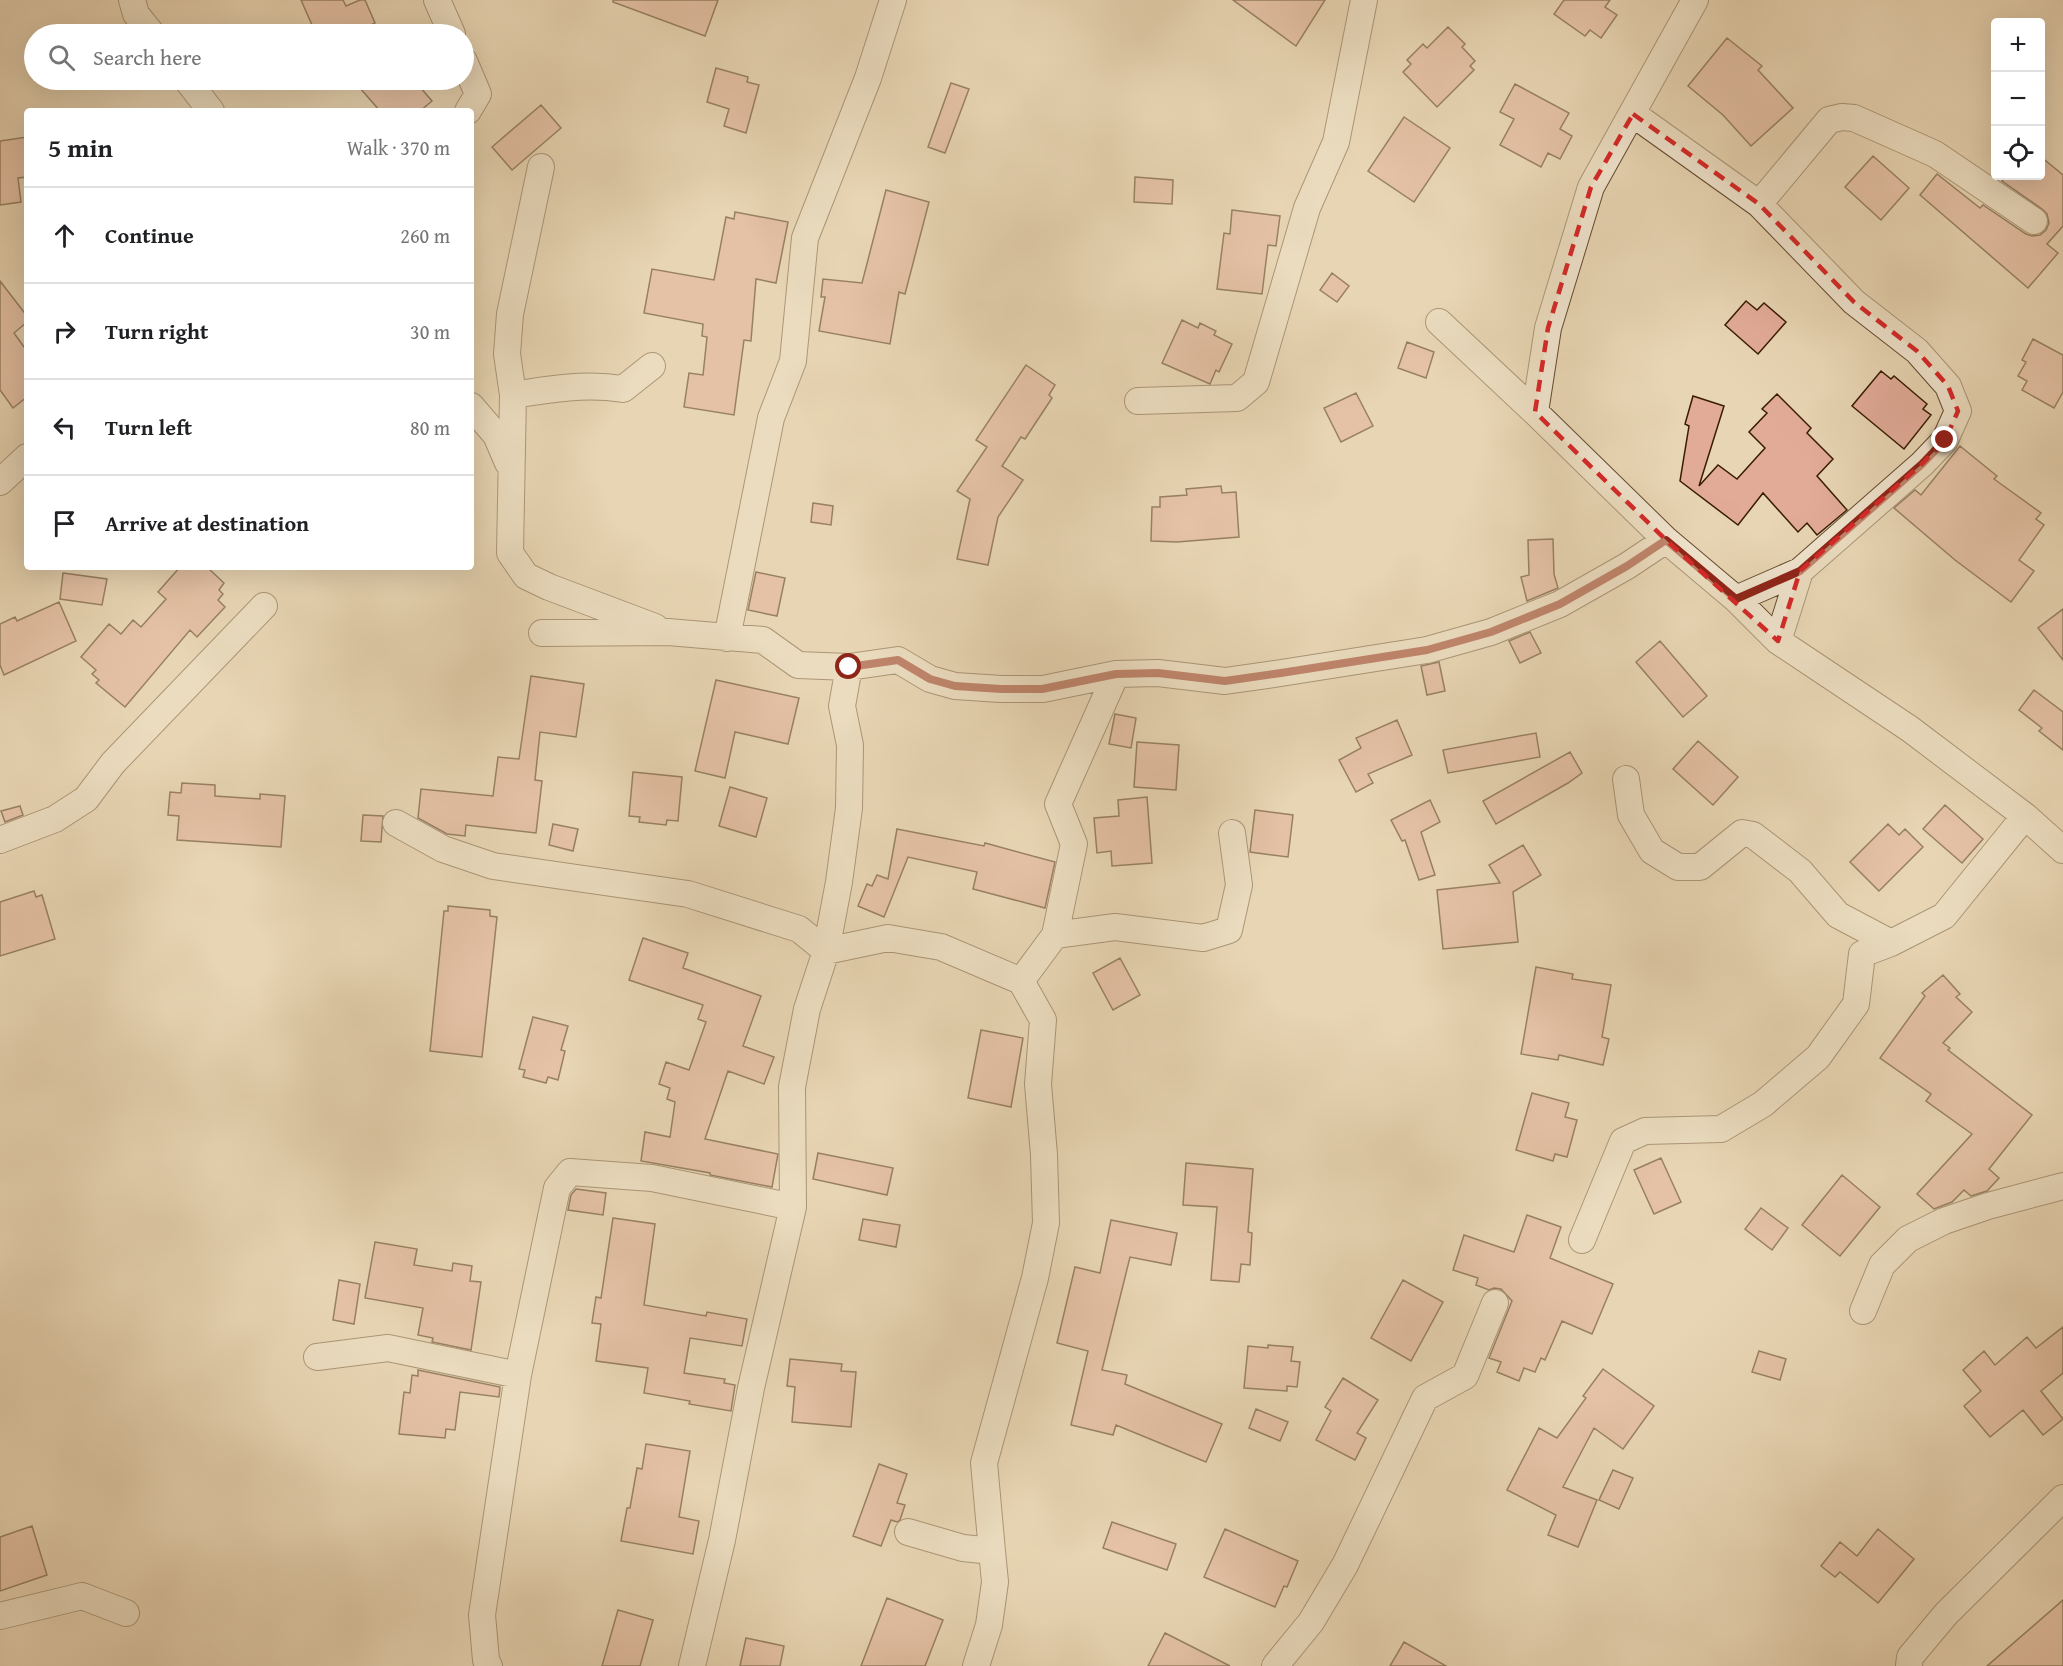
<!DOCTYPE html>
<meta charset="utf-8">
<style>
:root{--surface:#fff;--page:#f6f6f6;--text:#202124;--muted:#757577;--line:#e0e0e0}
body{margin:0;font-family:"Gentium Book Plus",serif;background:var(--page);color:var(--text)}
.controls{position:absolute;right:18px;top:18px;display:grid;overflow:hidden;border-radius:6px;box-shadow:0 6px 24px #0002}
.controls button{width:54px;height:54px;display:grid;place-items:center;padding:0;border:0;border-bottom:2px solid var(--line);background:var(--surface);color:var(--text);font:30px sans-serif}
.stop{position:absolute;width:18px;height:18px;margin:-14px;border:4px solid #8f2418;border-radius:50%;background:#fff}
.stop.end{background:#8f2418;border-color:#fff;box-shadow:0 2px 6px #0008}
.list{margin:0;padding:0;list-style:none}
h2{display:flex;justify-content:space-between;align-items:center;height:78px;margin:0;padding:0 24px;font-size:26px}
h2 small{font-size:20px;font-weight:400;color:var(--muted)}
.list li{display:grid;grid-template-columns:39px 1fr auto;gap:18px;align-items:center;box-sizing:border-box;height:96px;padding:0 24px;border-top:2px solid var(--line)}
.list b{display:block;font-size:22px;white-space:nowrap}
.list em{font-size:20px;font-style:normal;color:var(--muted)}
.icon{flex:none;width:33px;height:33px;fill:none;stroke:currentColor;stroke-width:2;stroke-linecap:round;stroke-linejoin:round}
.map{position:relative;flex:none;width:2063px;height:1666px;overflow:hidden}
.search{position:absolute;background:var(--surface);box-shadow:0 6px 24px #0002;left:24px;top:24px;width:450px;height:66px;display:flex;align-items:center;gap:15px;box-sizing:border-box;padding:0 21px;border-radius:33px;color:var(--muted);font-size:22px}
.panel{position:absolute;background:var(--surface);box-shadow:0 6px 24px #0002;left:24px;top:108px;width:450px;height:462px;border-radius:6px}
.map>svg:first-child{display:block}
.building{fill:#e2ab98;stroke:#381c01;stroke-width:1.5}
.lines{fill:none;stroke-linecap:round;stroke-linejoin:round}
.street-casing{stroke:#644a2e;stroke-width:28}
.street{stroke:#f0e4ce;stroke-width:26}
.route{stroke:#8f2418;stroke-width:8}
.marked{fill:none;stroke:#d62828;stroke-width:4.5;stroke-dasharray:12 8;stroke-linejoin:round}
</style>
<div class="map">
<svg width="2063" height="1666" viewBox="0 0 2063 1666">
<rect width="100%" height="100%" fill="#e8d5b3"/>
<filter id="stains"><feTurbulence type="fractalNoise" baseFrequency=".00333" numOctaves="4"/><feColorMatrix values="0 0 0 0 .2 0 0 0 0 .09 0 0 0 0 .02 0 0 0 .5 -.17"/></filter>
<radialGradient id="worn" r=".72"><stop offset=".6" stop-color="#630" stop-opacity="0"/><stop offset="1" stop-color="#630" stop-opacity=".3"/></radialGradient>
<path class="building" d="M 301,0 L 343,0 L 346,6 L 360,0 L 365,0 L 375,23 L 360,30 L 362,34 L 316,34 Z
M 613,0 L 718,0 L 705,36 L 613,2 Z
M 1233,0 L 1325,0 L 1296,46 Z
M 1564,0 L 1610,0 L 1605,7 L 1617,15 L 1601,38 L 1590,30 L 1585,36 L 1554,14 Z
M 1448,27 L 1465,44 L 1462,47 L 1475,61 L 1470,66 L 1474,70 L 1437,107 L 1403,72 L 1411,64 L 1407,60 L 1423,44 L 1427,48 Z
M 1727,38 L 1762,66 L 1758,70 L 1793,108 L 1751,146 L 1723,115 L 1688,86 Z
M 716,68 L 748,77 L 747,82 L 759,85 L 746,133 L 724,126 L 729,109 L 707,102 Z
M 353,80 L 414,80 L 432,101 L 420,111 L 380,111 Z
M 951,83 L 969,89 L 945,153 L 928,147 Z
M 1515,84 L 1569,113 L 1560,129 L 1572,136 L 1560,159 L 1548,153 L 1541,167 L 1500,145 L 1514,119 L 1500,112 Z
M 541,105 L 561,128 L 512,170 L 492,147 Z
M 1404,117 L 1450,148 L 1414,202 L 1368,171 Z
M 27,137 L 27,177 L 18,178 L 21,202 L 0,205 L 0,141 Z
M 1873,156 L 1909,188 L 1881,220 L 1845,187 Z
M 2040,156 L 2063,175 L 2063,226 L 2047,244 L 2058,253 L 2028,288 L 1920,195 L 1937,174 L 1980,208 L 1983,205 L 2026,234 L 2032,236 L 2040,235 L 2046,230 L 2049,223 L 2047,214 L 2042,209 L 2002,181 L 2007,176 L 2040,176 Z
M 1135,177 L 1173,180 L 1172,204 L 1134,202 Z
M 886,190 L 929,202 L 905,294 L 899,292 L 890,344 L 819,331 L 825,297 L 821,297 L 823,279 L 862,283 Z
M 1232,210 L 1280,216 L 1276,246 L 1268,245 L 1262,294 L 1217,289 L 1224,233 L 1230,234 Z
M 735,212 L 788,222 L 776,283 L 756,279 L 751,341 L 744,340 L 734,415 L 684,407 L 689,373 L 703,375 L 707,337 L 702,336 L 703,324 L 644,313 L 652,269 L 714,280 L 726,217 L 734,219 Z
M 1332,273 L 1349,286 L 1337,302 L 1320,290 Z
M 0,281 L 27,316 L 27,322 L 14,333 L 27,351 L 27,397 L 13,408 L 0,390 Z
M 1746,301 L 1757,310 L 1764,303 L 1786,322 L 1758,354 L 1725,325 Z
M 1182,320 L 1198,328 L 1200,323 L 1216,331 L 1214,335 L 1232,344 L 1219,372 L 1216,370 L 1210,384 L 1162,363 Z
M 2033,339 L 2063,355 L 2063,392 L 2054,408 L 2022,390 L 2027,381 L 2018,376 L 2026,362 L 2022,360 Z
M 1407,342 L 1434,352 L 1426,378 L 1398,368 Z
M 1026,365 L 1055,385 L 1049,395 L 1052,398 L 1025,439 L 1021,437 L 1002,466 L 1023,480 L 998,517 L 988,565 L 957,559 L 970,499 L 957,491 L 987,447 L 976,440 Z
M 1881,371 L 1891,379 L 1894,376 L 1927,404 L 1923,409 L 1931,415 L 1904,449 L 1852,406 Z
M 1356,393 L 1373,426 L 1341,442 L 1324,408 Z
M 1777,394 L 1811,428 L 1807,433 L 1833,459 L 1817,476 L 1847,510 L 1817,535 L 1807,523 L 1798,532 L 1763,493 L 1738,525 L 1680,481 L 1689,426 L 1685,424 L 1693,396 L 1724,406 L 1699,486 L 1718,465 L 1737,479 L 1765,448 L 1749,432 L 1767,413 L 1762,409 Z
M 1960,446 L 1997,476 L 1994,479 L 2041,513 L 2036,519 L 2044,525 L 2019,560 L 2034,571 L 2011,602 L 1955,560 L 1894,508 L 1915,490 L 1921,495 Z
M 1221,486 L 1222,493 L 1236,492 L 1239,537 L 1177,542 L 1151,541 L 1152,507 L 1160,507 L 1160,497 L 1187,495 L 1186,489 Z
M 813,503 L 833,506 L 831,525 L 811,522 Z
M 1553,539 L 1554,574 L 1558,588 L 1527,601 L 1521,577 L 1529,575 L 1528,540 Z
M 180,567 L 207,567 L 224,583 L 219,590 L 223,594 L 218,600 L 225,607 L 197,637 L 190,630 L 125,707 L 96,683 L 99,680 L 92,674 L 96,670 L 81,657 L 109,624 L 121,634 L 133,620 L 141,627 L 166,599 L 158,592 Z
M 756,572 L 785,578 L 777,616 L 748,610 Z
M 63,573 L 107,579 L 102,605 L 60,599 Z
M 59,602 L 76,641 L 4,675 L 0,665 L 0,624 L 15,617 L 17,621 Z
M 2063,609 L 2063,660 L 2038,628 Z
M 1530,632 L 1541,653 L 1520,663 L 1509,641 Z
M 1660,641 L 1707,696 L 1683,717 L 1636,662 Z
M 1439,662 L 1445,691 L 1427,695 L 1421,666 Z
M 531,676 L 584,684 L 576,737 L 540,732 L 535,780 L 542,781 L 536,833 L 466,825 L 465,836 L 447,834 L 418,818 L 421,789 L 493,796 L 498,757 L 519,759 Z
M 716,680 L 799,698 L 788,744 L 735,732 L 725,778 L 695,771 Z
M 2034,690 L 2063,712 L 2063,750 L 2039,731 L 2042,728 L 2019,710 Z
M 1115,714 L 1136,718 L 1131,748 L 1109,744 Z
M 1397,720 L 1412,755 L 1368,774 L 1373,783 L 1356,792 L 1339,760 L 1361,748 L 1356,738 Z
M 1536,733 L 1540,757 L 1448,773 L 1443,750 Z
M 1698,741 L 1738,777 L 1713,805 L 1673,769 Z
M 1137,742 L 1179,745 L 1176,790 L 1134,787 Z
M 1570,752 L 1582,773 L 1568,783 L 1496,824 L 1483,801 Z
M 633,772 L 682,777 L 678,821 L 667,820 L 666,825 L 639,822 L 640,817 L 629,816 Z
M 182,783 L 215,785 L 215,796 L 260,799 L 260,794 L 285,796 L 281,847 L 177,840 L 179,816 L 168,815 L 170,792 L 181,793 Z
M 730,787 L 767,798 L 756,837 L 719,826 Z
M 1147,797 L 1152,863 L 1112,866 L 1111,851 L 1097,853 L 1094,818 L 1119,816 L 1118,800 Z
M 1430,800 L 1440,822 L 1421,832 L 1435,875 L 1419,880 L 1405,840 L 1402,841 L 1391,820 Z
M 1945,805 L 1983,839 L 1962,863 L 1923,829 Z
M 20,806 L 23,815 L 5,822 L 1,811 Z
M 1255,810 L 1293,815 L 1288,857 L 1250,852 Z
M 363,815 L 383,816 L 381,842 L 361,841 Z
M 553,824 L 578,829 L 573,851 L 549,845 Z
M 1888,824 L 1899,835 L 1905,829 L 1923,847 L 1879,891 L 1850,862 Z
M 897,829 L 984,846 L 985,843 L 1055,862 L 1045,908 L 973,889 L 977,872 L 908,857 L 884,917 L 858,906 L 867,884 L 872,886 L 877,875 L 888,879 Z
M 1523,845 L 1541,875 L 1513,892 L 1518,942 L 1443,949 L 1437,890 L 1500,883 L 1489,865 Z
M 34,891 L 36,897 L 42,895 L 55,939 L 0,956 L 0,902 Z
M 448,906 L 490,910 L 490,916 L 497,917 L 482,1057 L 430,1051 L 444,911 L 448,911 Z
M 643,938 L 688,953 L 683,968 L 761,996 L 743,1046 L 774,1057 L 764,1084 L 728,1071 L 705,1139 L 778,1154 L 772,1187 L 710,1175 L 710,1173 L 641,1161 L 645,1132 L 670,1137 L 675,1102 L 667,1099 L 670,1088 L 659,1084 L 666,1062 L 689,1070 L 706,1022 L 698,1019 L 703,1005 L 629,980 Z
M 1120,958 L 1140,995 L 1113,1010 L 1093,973 Z
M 1536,967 L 1573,974 L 1572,979 L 1611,985 L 1602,1037 L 1609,1039 L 1603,1065 L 1559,1055 L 1558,1060 L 1521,1054 Z
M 1943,975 L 1960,994 L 1956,997 L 1972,1012 L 1943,1043 L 1950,1048 L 1948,1050 L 2032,1115 L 1989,1169 L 1999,1178 L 1987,1191 L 1971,1196 L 1964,1190 L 1952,1202 L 1934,1209 L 1917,1194 L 1972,1134 L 1926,1101 L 1931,1094 L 1880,1058 L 1925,996 L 1922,993 Z
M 533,1017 L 568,1026 L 561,1050 L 565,1051 L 558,1080 L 548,1077 L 546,1083 L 523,1077 L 525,1070 L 519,1069 Z
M 981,1030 L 1023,1038 L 1011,1107 L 968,1098 Z
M 1532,1093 L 1569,1103 L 1565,1117 L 1577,1120 L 1567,1157 L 1555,1154 L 1553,1161 L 1516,1150 Z
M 818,1153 L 893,1168 L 887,1195 L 813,1179 Z
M 1661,1158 L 1681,1202 L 1654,1214 L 1634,1170 Z
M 1186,1163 L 1253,1169 L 1248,1232 L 1252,1233 L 1250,1265 L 1241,1264 L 1239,1282 L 1211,1280 L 1217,1207 L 1183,1205 Z
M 1842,1175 L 1880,1207 L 1840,1256 L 1802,1225 Z
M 576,1189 L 606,1193 L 603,1215 L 568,1210 L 571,1195 Z
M 1761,1208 L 1788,1228 L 1772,1250 L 1745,1229 Z
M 1527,1215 L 1561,1227 L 1550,1258 L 1613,1284 L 1592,1334 L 1562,1321 L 1545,1360 L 1541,1358 L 1535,1372 L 1524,1368 L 1519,1381 L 1497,1372 L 1501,1362 L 1489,1358 L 1512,1301 L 1501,1289 L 1494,1288 L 1489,1290 L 1476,1285 L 1478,1278 L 1453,1270 L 1464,1235 L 1514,1252 Z
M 613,1218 L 655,1224 L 644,1305 L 706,1316 L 707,1312 L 747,1319 L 742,1346 L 690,1338 L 684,1373 L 725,1379 L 724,1383 L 735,1385 L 731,1411 L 689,1404 L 690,1401 L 644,1393 L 648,1368 L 596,1361 L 601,1324 L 592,1323 L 596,1297 L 601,1298 Z
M 863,1219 L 900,1225 L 896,1247 L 859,1240 Z
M 1111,1220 L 1177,1233 L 1171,1265 L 1130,1257 L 1102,1370 L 1127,1375 L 1125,1384 L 1222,1424 L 1206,1462 L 1116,1425 L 1113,1435 L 1071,1425 L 1088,1351 L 1057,1343 L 1075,1267 L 1100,1273 Z
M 375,1242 L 417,1249 L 414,1265 L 452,1271 L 453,1263 L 472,1266 L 470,1281 L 481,1282 L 471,1350 L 432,1342 L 433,1338 L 418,1335 L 423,1308 L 365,1298 Z
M 339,1280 L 360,1284 L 354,1324 L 333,1320 Z
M 1403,1280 L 1443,1302 L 1411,1361 L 1371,1338 Z
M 2063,1327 L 2063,1373 L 2041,1391 L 2063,1419 L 2043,1435 L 2023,1410 L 1990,1437 L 1964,1406 L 1981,1391 L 1963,1370 L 1984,1351 L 1995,1365 L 2027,1337 L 2036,1348 Z
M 1268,1345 L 1293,1347 L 1291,1361 L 1300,1362 L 1297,1387 L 1287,1386 L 1287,1391 L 1244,1388 L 1248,1346 L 1268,1348 Z
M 1759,1351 L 1786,1359 L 1780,1380 L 1752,1372 Z
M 790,1359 L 842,1364 L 841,1371 L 856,1372 L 851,1427 L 792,1422 L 795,1387 L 787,1386 Z
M 1603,1369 L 1654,1406 L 1623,1449 L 1594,1428 L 1563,1487 L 1597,1500 L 1578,1547 L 1548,1535 L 1556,1515 L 1507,1490 L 1539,1428 L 1557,1438 L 1586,1398 L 1583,1396 Z
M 418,1370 L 500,1387 L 499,1397 L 460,1392 L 455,1430 L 446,1429 L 445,1438 L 399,1434 L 404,1392 L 410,1393 L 412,1375 L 418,1376 Z
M 1343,1378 L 1378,1400 L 1357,1433 L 1366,1438 L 1355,1460 L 1316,1440 L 1331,1411 L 1325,1407 Z
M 1256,1409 L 1288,1422 L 1280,1441 L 1249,1428 Z
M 646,1444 L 690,1451 L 679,1517 L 699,1521 L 693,1554 L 621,1541 L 627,1508 L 630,1508 L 637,1468 L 642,1469 Z
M 879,1464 L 907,1474 L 897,1503 L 905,1505 L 900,1520 L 897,1522 L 891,1520 L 881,1546 L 853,1536 Z
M 1613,1470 L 1633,1478 L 1619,1509 L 1599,1500 Z
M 1112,1522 L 1176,1544 L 1167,1570 L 1103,1548 Z
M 32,1526 L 47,1575 L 0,1591 L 0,1537 Z
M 1225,1529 L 1298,1561 L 1287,1587 L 1284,1586 L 1275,1607 L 1204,1577 Z
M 1878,1529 L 1914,1559 L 1878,1603 L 1840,1572 L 1835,1577 L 1821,1566 L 1840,1542 L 1857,1556 Z
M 887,1598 L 943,1620 L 925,1666 L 861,1666 Z
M 2063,1600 L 2063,1666 L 1987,1666 Z
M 618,1610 L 653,1620 L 640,1666 L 602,1666 Z
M 1165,1633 L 1230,1666 L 1148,1666 Z
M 746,1638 L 784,1646 L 780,1666 L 740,1666 Z
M 1404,1642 L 1446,1666 L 1390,1666 Z"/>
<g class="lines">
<g class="street-casing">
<path id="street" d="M 132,0 L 136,14 L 152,34
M 437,0 L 452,34
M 464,61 L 478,94 L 468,111
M 187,80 L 211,111
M 1633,114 L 1759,204
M 1439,322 L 1535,412 L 1666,540 L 1736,599 L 1778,641 L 1910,729 L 2025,816 L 2063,850
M 652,366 L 623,389 C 586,383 550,389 513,395 L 510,553 L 526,576 L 549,587 L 655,627
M 513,395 L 507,354 L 510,314 L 541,167
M 1138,401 L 1237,398 L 1256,382 L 1307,208 L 1336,142 L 1364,0
M 471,406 L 496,435 L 508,463
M 1535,412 L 1548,328 L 1591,187 L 1695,0
M 0,482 L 27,457
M 1736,599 L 1800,571 L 1922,464 L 1945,440 L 1958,411 L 1948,386 L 1917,351 L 1854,302 L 1759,204 L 1829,120 L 1842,117 L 1854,118 L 1935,154 L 2034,221
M 542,633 L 668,632 L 763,640 L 798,665 L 849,667 L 842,706 L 850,745 L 849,808 L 839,882 L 826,951 L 807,1009 L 792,1087 L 793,1207 L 751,1388 L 722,1540 L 692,1666
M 727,638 L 771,418 L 793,361 L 805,238 L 868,78 L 893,0
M 1778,641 L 1800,571
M 849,667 L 898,660 L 930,679 L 955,686 L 1001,689 L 1043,689 L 1116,674 L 1158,673 L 1225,681 L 1281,673 L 1427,650 L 1491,632 L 1560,604 L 1627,566 L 1666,540
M 1626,779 L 1631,815 L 1652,851 L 1678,867 L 1700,867 L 1742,833 L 1753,835 L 1800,871 L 1838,915 L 1891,943
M 396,823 L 443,849 L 493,866 L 688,894 L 799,929 L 826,951 L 888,938 L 941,947 L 1021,981 L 1043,1020 L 1038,1084 L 1044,1155 L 1046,1223 L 1035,1278 L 984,1463 L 992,1551
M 0,840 L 55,819 L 86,799 L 113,763 L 264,606
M 1055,935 L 1074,844 L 1058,804 L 1116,674
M 1021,981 L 1055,935 L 1115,927 L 1203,938 L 1229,930 L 1239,885 L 1232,833
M 1582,1240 L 1623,1141 L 1645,1131 L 1721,1129 L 1763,1104 L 1818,1057 L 1856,1004 L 1862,954 L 1891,943 L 1944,916 L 2025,816
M 1863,1311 L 1882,1265 L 1908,1239 L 1944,1221 L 1988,1206 L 2063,1186
M 317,1357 L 388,1348 L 518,1375
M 908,1532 L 963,1548 L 992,1551 L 995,1582 L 989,1625 L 976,1666
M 0,1616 L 82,1596 L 126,1613
M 489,1666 L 486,1660 L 482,1615 L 518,1375 L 557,1188 L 570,1172 L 652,1178 L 793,1207
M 1275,1666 L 1311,1622 L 1345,1565 L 1425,1398 L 1465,1376 L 1495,1303
M 1909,1666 L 1910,1657 L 1946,1614 L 2063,1498"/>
</g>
<use href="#street" class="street"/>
</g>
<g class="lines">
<path class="route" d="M 849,667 L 898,660 L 930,679 L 955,686 L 1001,689 L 1042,689 L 1116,674 L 1158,673 L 1225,681 L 1281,673 L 1427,650 L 1491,632 L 1560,604 L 1627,566 L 1666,540 L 1736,599 L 1800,571 L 1922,464 L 1945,440"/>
</g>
<path d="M0 0H2063V1666H0ZM 1633,114 L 1759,204 L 1854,302 L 1917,351 L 1948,386 L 1958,411 L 1945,440 L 1922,464 L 1800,571 L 1778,641 L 1666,540 L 1535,412 L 1548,328 L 1591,187 Z" fill="#e8d5b3" fill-opacity=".55" fill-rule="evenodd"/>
<path class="marked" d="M 1633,114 L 1759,204 L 1854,302 L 1917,351 L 1948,386 L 1958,411 L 1945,440 L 1922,464 L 1800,571 L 1778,641 L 1666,540 L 1535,412 L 1548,328 L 1591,187 Z"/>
<rect width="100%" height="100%" filter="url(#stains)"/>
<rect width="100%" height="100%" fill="url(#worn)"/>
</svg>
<div class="controls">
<button>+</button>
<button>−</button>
<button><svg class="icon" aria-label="locate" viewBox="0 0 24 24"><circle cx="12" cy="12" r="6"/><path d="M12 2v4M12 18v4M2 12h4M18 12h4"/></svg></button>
</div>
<div class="stop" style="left:849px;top:667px"></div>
<div class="stop end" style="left:1945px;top:440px"></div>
<div class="search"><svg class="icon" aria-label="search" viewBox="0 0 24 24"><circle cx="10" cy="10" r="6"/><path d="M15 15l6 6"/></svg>Search here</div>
<section class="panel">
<h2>5 min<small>Walk · 370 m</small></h2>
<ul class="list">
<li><svg class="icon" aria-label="ahead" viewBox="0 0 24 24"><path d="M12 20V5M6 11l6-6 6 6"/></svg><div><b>Continue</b></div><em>260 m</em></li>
<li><svg class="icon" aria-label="right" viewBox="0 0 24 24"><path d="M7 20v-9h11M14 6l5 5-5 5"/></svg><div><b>Turn right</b></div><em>30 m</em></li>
<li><svg class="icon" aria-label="left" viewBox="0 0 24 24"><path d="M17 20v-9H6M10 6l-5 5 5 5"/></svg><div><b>Turn left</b></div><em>80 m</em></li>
<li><svg class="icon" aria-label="arrive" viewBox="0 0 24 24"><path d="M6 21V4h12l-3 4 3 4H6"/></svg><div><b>Arrive at destination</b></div></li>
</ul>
</section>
</div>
